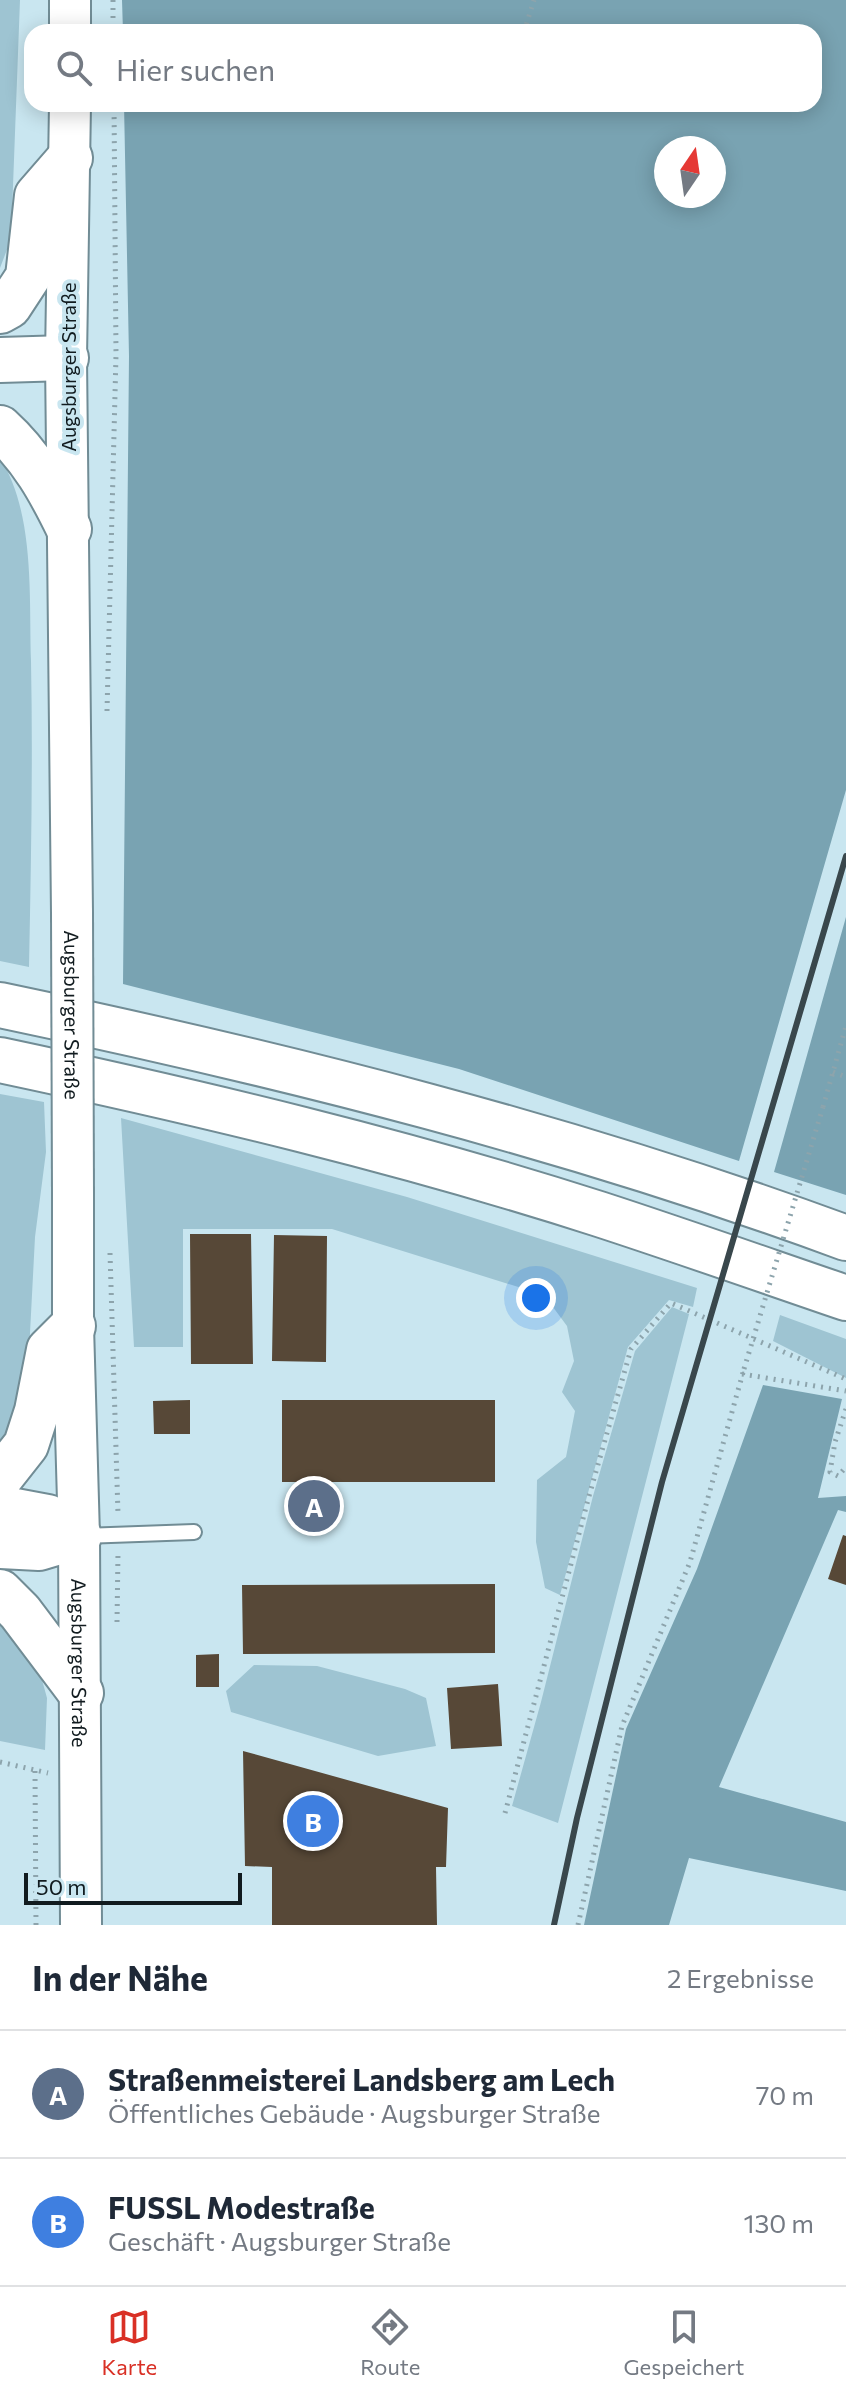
<!DOCTYPE html>
<html lang="de">
<meta charset="utf-8">
<style>
:root{--surface:#fff;--page:#f2f2f3;--text:#1f2937;--muted:#747a83;--line:#e0e1e3;--accent:#d93025}
body{margin:0;font-family:Commissioner,sans-serif;background:var(--page);color:var(--text)}
.compass{position:absolute;left:654px;top:136px;width:72px;height:72px;border-radius:50%;background:var(--surface);box-shadow:0 4px 20px #0003;rotate:13deg}
.scale{position:absolute;left:24px;bottom:20px;width:218px;box-sizing:border-box;padding-left:8px;border:4px solid #111b1f;border-top:0;font-size:22px;line-height:28px;white-space:nowrap;color:#111b1f;-webkit-text-stroke:6px #c9e6f0;paint-order:stroke}
.you{position:absolute;left:536px;top:1298px;width:28px;height:28px;margin:-20px;border:6px solid #fff;border-radius:50%;background:#1a73e8;box-shadow:0 0 0 12px #1a73e833}
.badge{display:grid;place-items:center;width:52px;height:52px;border-radius:50%;background:var(--accent);color:#fff;font-size:26px;font-weight:700}
.pin{position:absolute;translate:-50% -50%;border:4px solid #fff;box-shadow:0 2px 8px #0006}
.list{margin:0;padding:0;list-style:none}
h2{display:flex;justify-content:space-between;align-items:center;height:104px;margin:0;padding:0 32px;font-size:34px}
h2 small{font-size:26px;font-weight:400;color:var(--muted)}
.list li{display:grid;grid-template-columns:52px 1fr auto;gap:24px;align-items:center;box-sizing:border-box;height:128px;padding:0 32px;border-top:2px solid var(--line)}
.list b{display:block;font-size:30px;white-space:nowrap}
.list p{margin:0;font-size:26px;white-space:nowrap;color:var(--muted)}
.list em{font-size:26px;font-style:normal;color:var(--muted)}
.icon{flex:none;width:44px;height:44px;fill:none;stroke:currentColor;stroke-width:2;stroke-linecap:round;stroke-linejoin:round}
.map{position:relative;flex:none;width:846px;height:1925px;overflow:hidden}
.search{position:absolute;background:var(--surface);box-shadow:0 4px 20px #0003;left:24px;right:24px;top:24px;height:88px;display:flex;align-items:center;gap:20px;box-sizing:border-box;padding:0 28px;border-radius:24px;color:var(--muted);font-size:30px}
.sheet{height:360px;background:var(--surface)}
nav{display:flex;justify-content:space-around;align-items:center;box-sizing:border-box;height:112px;border-top:2px solid var(--line);background:var(--surface);font-size:22px;color:var(--muted)}
nav a{display:grid;justify-items:center;gap:4px}
nav .on{color:var(--accent)}
.map>svg:first-child{display:block}
.green{fill:#9ec4d2}
.forest{fill:#79a3b2;fill-rule:evenodd}
.building{fill:#574837}
.lines{fill:none;stroke-linecap:round;stroke-linejoin:round}
.lane-casing{stroke:#718c95;stroke-width:18}
.secondary-casing{stroke:#718c95;stroke-width:44}
.highway-casing{stroke:#718c95;stroke-width:48}
.path{stroke:#8da4ac;stroke-width:5;stroke-dasharray:2 6;stroke-linecap:butt}
.lane{stroke:#fff;stroke-width:14}
.secondary{stroke:#fff;stroke-width:40}
.highway{stroke:#fff;stroke-width:44}
.rail{stroke:#39474c;stroke-width:6}
.secondary-bridge-casing{stroke:#718c95;stroke-width:44;stroke-linecap:butt}
.path-bridge{stroke:#8da4ac;stroke-width:5;stroke-dasharray:2 6;stroke-linecap:butt}
.secondary-bridge{stroke:#fff;stroke-width:40}
.labels{text-anchor:middle;dominant-baseline:central;stroke-width:8;stroke-linejoin:round;paint-order:stroke}
.street-label{font-size:20px;fill:#111b1f;stroke:#c9e6f0}
</style>
<div class="map">
<svg width="846" height="1925" viewBox="0 0 846 1925">
<rect width="100%" height="100%" fill="#c9e6f0"/>
<path class="green" d="M 0,0 L 20,0 L 11,239 L 0,268 Z
M 0,458 C 35,513 29,596 31,661 C 33,763 31,865 29,967 L 0,961 Z
M 0,1094 L 44,1102 L 46,1152 L 35,1237 L 26,1410 L 0,1452 Z
M 121,1118 L 407,1197 L 697,1288 L 693,1307 L 669,1300 L 628,1347 L 560,1595 L 545,1588 L 536,1542 L 537,1480 L 566,1457 L 575,1411 L 562,1392 L 574,1361 L 567,1326 L 544,1295 L 332,1229 L 183,1229 L 183,1347 L 134,1347 Z
M 672,1307 L 689,1314 L 558,1823 L 512,1806 L 541,1702 L 593,1496 L 635,1351 Z
M 780,1315 L 846,1339 L 846,1378 L 773,1341 Z
M 0,1605 L 31,1640 L 47,1698 L 45,1750 L 0,1741 Z
M 254,1665 L 317,1666 L 405,1689 L 426,1698 L 436,1746 L 378,1756 L 231,1712 L 226,1691 Z"/>
<path class="forest" d="M 122,0 L 846,0 L 846,790 L 739,1161 L 459,1069 L 123,984 L 129,356 L 124,104 L 814,104 L 814,32 L 123,32 ZM 714,148 L 714,196 L 666,196 L 666,148 Z
M 846,917 L 846,1195 L 774,1172 Z
M 763,1385 L 842,1399 L 818,1498 L 846,1496 L 846,1512 L 838,1510 L 719,1787 L 846,1822 L 846,1891 L 689,1858 L 669,1925 L 584,1925 L 626,1729 L 697,1569 Z"/>
<path class="building" d="M 190,1234 L 251,1234 L 253,1364 L 191,1364 Z
M 274,1235 L 327,1236 L 326,1362 L 272,1361 Z
M 190,1400 L 190,1434 L 154,1434 L 153,1401 Z
M 282,1400 L 495,1400 L 495,1482 L 282,1482 Z
M 843,1535 L 846,1536 L 846,1585 L 828,1579 Z
M 495,1584 L 495,1653 L 243,1654 L 242,1585 Z
M 219,1654 L 219,1687 L 196,1687 L 196,1655 Z
M 498,1684 L 502,1746 L 451,1749 L 447,1688 Z
M 243,1751 L 448,1808 L 446,1867 L 436,1867 L 437,1925 L 272,1925 L 272,1867 L 245,1866 Z"/>
<g class="lines">
<g class="lane-casing">
<path id="lane" d="M 83,1536 L 194,1532"/>
</g>
<g class="secondary-casing">
<g id="secondary">
<path d="M 70,32 L 70,0"/>
<path d="M 70,104 L 66,358 L 72,913"/>
<path id="s1" d="M 73,1193 L 73,1326 L 79,1536 L 81,1925"/>
</g>
</g>
<g class="highway-casing">
<path id="highway" d="M 0,311 L 9,306 L 28,277 L 37,196 L 70,158
M 0,360 L 66,358
M 0,428 C 32,457 50,490 69,529
M 0,1005 C 286,1065 572,1137 846,1238
M 0,1060 C 202,1103 403,1151 599,1214 C 682,1241 764,1270 846,1298
M 0,1478 L 26,1445 L 37,1411 L 49,1350 L 73,1326
M 0,1508 L 48,1517 L 79,1536
M 0,1546 L 39,1548 L 79,1536
M 0,1592 L 20,1612 L 81,1693"/>
</g>
<path class="path" d="M 113,0 L 113,32
M 524,32 L 534,0
M 107,711 L 116,355 L 114,104
M 833,1072 L 846,1077
M 823,1107 L 846,1026
M 110,1253 L 118,1514
M 742,1374 L 846,1391
M 846,1409 L 835,1442 L 830,1472 L 838,1476 L 846,1467
M 117,1622 L 118,1552
M 0,1762 L 48,1773
M 35,1771 L 36,1925
M 505,1813 L 589,1496 L 631,1349 L 671,1303 L 846,1379
M 578,1925 L 622,1726 L 690,1562 L 744,1369"/>
<use href="#lane" class="lane"/>
<use href="#secondary" class="secondary"/>
<use href="#highway" class="highway"/>
<path class="rail" d="M 554,1925 L 577,1818 L 662,1482 L 846,856"/>
<g class="secondary-bridge-casing">
<g id="secondary-bridge">
<path id="s2" d="M 72,913 L 73,1193"/>
</g>
</g>
<path class="path-bridge" d="M 744,1369 L 823,1107"/>
<use href="#secondary-bridge" class="secondary-bridge"/>
</g>
<g class="labels">
<g class="street-label">
<text transform="translate(68 367) rotate(-90)">Augsburger Straße</text>
<text stroke="none"><textPath href="#s2" startOffset="102">Augsburger Straße</textPath></text>
<text stroke="none"><textPath href="#s1" startOffset="470">Augsburger Straße</textPath></text>
</g>
</g>
</svg>
<svg class="compass" viewBox="-18 -18 36 36"><path d="M0-13l5 13h-10z" fill="#e53935"/><path d="M0 13l5-13h-10z" fill="#747a83"/></svg>
<div class="scale">50 m</div>
<div class="you"></div>
<div class="pin badge" style="left:314px;top:1506px;background:#5c6f8a">A</div>
<div class="pin badge" style="left:313px;top:1821px;background:#3f7fe0">B</div>
<div class="search"><svg class="icon" aria-label="search" viewBox="0 0 24 24"><circle cx="10" cy="10" r="6"/><path d="M15 15l6 6"/></svg>Hier suchen</div>
</div>
<section class="sheet">
<h2>In der Nähe<small>2 Ergebnisse</small></h2>
<ul class="list">
<li><span class="badge" style="background:#5c6f8a">A</span><div><b>Straßenmeisterei Landsberg am Lech</b><p>Öffentliches Gebäude · Augsburger Straße</p></div><em>70 m</em></li>
<li><span class="badge" style="background:#3f7fe0">B</span><div><b>FUSSL Modestraße</b><p>Geschäft · Augsburger Straße</p></div><em>130 m</em></li>
</ul>
</section>
<nav>
<a class="on"><svg class="icon" aria-label="map" viewBox="0 0 24 24"><path d="M3 6l6-2 6 2 6-2v14l-6 2-6-2-6 2zM9 4v14M15 6v14"/></svg>Karte</a>
<a><svg class="icon" aria-label="directions" viewBox="0 0 24 24"><path d="M12 3l9 9-9 9-9-9zM9 14v-3h6M13 9l2 2-2 2"/></svg>Route</a>
<a><svg class="icon" aria-label="saved" viewBox="0 0 24 24"><path d="M7 4h10v16l-5-4-5 4z"/></svg>Gespeichert</a>
</nav>
